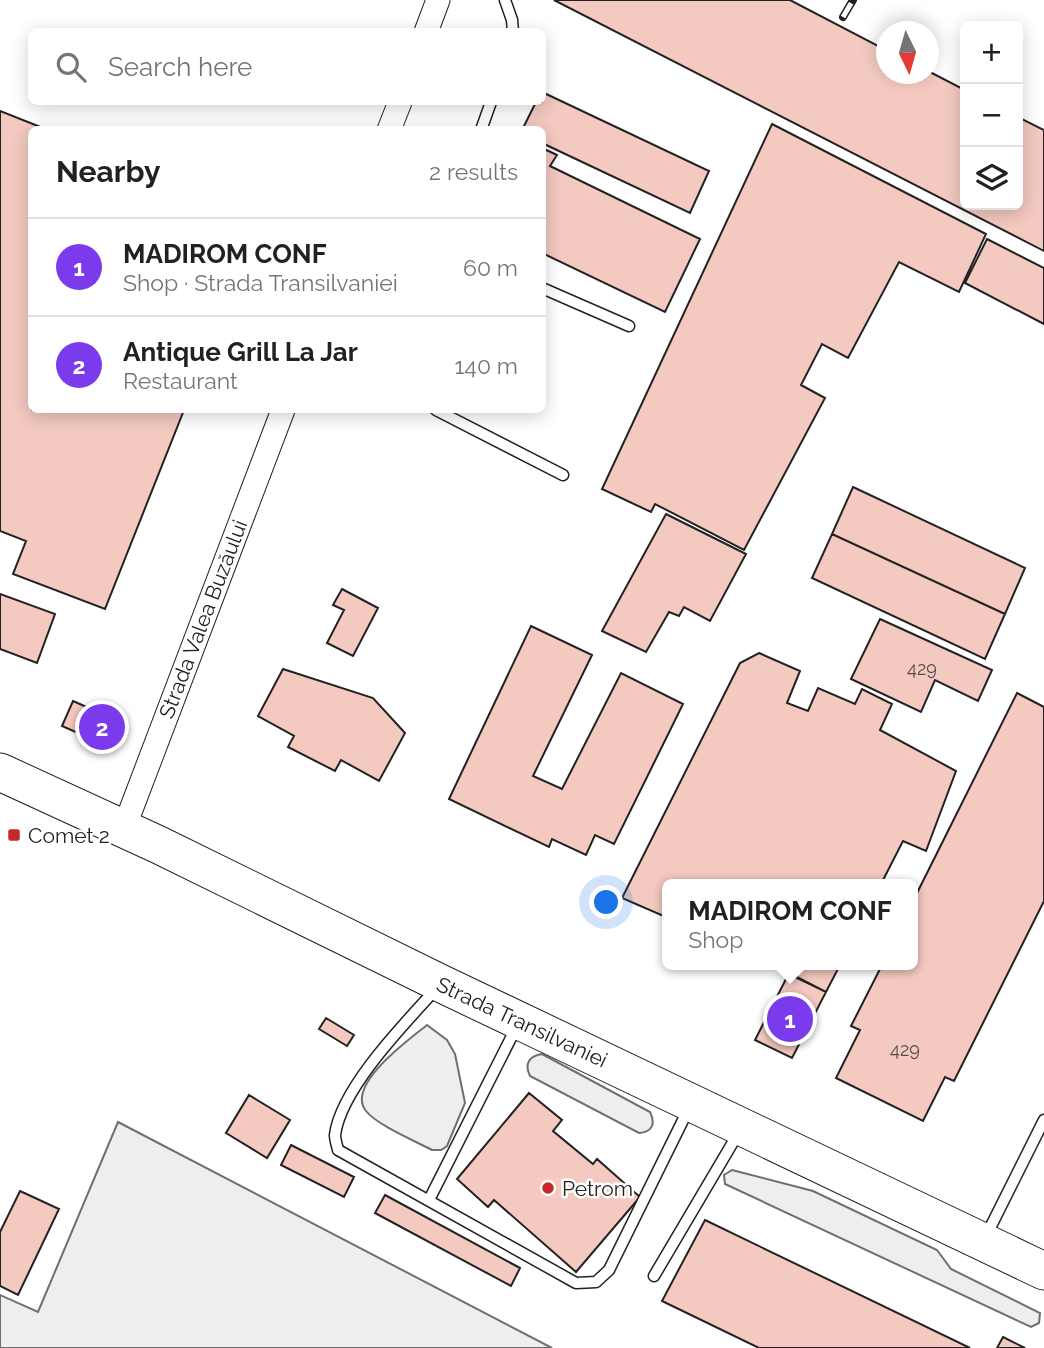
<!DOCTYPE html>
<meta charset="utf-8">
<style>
:root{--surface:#fff;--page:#f6f6f6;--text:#202124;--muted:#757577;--line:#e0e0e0;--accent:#7c3aed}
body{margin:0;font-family:Raleway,sans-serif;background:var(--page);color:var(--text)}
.controls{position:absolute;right:21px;top:21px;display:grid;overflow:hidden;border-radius:10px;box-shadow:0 4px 18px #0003}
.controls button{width:63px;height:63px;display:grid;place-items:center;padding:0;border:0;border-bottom:2px solid var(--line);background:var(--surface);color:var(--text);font:35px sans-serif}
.compass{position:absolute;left:876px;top:21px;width:63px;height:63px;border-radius:50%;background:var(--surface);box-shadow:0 4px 18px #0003;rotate:175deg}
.you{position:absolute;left:607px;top:903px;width:24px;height:24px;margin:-18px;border:5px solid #fff;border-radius:50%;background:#1a73e8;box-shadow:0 0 0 10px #1a73e833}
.badge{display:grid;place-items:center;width:46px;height:46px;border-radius:50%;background:var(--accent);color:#fff;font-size:23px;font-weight:700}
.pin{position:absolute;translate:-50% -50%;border:4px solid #fff;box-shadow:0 2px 7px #0006}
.popup{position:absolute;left:662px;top:879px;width:256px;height:91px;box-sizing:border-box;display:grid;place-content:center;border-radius:10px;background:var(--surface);filter:drop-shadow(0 2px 5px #0005);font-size:23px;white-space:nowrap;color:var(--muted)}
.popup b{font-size:26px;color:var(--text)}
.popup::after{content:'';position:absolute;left:50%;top:100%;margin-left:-14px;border:14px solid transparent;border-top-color:var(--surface)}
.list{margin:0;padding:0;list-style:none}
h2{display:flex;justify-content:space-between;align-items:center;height:91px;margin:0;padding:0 28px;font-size:30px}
h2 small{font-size:23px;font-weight:400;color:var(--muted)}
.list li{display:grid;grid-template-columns:46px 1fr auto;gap:21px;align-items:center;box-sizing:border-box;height:98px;padding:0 28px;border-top:2px solid var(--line)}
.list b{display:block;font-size:26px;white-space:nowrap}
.list p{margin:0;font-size:23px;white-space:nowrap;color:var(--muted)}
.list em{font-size:23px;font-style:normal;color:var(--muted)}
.icon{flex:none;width:38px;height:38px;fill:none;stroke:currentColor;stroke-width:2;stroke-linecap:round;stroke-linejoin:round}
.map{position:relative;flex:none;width:1044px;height:1348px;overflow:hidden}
.search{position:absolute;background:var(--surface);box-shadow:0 4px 18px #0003;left:28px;top:28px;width:518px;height:77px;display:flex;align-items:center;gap:18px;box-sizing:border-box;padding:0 24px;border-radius:10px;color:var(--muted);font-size:26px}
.panel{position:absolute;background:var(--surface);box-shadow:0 4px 18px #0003;left:28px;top:126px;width:518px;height:287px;border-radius:10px}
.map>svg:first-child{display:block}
.green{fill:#eee;stroke:#6f6f6f;stroke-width:2}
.building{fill:#f3c9c0;stroke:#222;stroke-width:2}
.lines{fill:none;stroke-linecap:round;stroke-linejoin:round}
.service-casing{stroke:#222;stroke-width:13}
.minor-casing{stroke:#222;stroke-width:25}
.primary-casing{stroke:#222;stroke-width:39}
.service{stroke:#fff;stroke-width:10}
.minor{stroke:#fff;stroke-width:23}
.primary{stroke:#fff;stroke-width:37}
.rail-casing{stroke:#222;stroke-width:8}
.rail{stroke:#fff;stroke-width:5;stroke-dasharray:16;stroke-linecap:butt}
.poi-dot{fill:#c62828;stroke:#fff;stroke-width:2.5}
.labels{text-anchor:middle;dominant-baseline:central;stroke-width:5;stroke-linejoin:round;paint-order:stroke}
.number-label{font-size:18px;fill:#564c4a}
.street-label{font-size:21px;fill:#222;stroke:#fff}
.poi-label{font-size:21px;fill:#222;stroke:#fff;text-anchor:start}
</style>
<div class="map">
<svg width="1044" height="1348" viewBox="0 0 1044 1348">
<rect width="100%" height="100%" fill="#fff"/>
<path class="green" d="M 427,1025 L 447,1040 L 455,1054 L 465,1103 L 447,1146 L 441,1150 L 432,1150 C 415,1141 377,1125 366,1111 C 345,1085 410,1039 427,1025 Z
M 542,1054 L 650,1112 C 656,1124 652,1132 639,1133 L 530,1076 C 524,1064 529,1056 542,1054 Z
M 118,1122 L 552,1348 L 0,1348 L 0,1295 L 38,1312 Z
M 732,1170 L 813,1191 L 937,1250 L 951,1269 L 1040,1313 L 1039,1323 L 1031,1327 L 725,1184 L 724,1175 Z"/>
<path class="building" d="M 554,0 L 790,0 L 886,50 L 886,74 L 928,74 L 928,71 L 965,90 L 965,205 L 1018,205 L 1018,117 L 1044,130 L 1044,251 Z
M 542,92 L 709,171 L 690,213 L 542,143 L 542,130 L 522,130 L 536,102 L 542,102 Z
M 0,111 L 48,130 L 32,130 L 32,410 L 184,410 L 105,609 L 13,574 L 26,541 L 0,531 Z
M 772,124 L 986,234 L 959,292 L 899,262 L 848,358 L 822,344 L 801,385 L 825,398 L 744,550 L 655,504 L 651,512 L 602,489 Z
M 542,148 L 557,155 L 550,166 L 700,239 L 665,312 L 542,253 Z
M 987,239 L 1044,268 L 1044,324 L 965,283 Z
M 853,487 L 1025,568 L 1005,614 L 832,534 Z
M 666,514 L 746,554 L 710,621 L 684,607 L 679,616 L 669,612 L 646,652 L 602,631 Z
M 832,534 L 1005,614 L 985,659 L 812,578 Z
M 342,589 L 378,608 L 353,656 L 327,643 L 344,610 L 333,605 Z
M 0,594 L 55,614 L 37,663 L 0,649 Z
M 880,619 L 992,670 L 978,701 L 935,680 L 921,712 L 851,679 Z
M 531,626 L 592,655 L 533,776 L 562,789 L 621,673 L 683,704 L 614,844 L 595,835 L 586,855 L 552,839 L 549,847 L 449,799 Z
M 759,653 L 800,671 L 787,703 L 808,711 L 818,688 L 855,704 L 862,689 L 892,704 L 880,730 L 956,771 L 926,851 L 903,841 L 881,884 L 668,884 L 668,918 L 622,898 L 740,663 Z
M 283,669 L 373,698 L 405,733 L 379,781 L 341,760 L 335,771 L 288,747 L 294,736 L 258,716 Z
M 1017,693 L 1044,707 L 1044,901 L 954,1081 L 945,1077 L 923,1121 L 836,1078 L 860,1030 L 851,1026 L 882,965 L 912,965 L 912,903 Z
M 73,701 L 125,724 L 114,749 L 62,726 Z
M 770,965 L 840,965 L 826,992 Z
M 789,973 L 826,992 L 792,1058 L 755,1040 Z
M 326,1018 L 354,1035 L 347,1046 L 319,1029 Z
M 529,1093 L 562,1120 L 553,1131 L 593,1164 L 597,1159 L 640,1197 L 576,1272 L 494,1200 L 488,1207 L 457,1179 Z
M 249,1095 L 290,1120 L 267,1158 L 226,1133 Z
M 291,1145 L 354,1177 L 344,1197 L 281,1165 Z
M 20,1191 L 59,1209 L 18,1295 L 0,1286 L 0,1232 Z
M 385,1195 L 520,1268 L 511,1286 L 375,1213 Z
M 705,1220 L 970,1348 L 759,1348 L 662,1301 Z
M 1003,1337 L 1025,1348 L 997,1348 Z"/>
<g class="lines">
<g class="service-casing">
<path id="service" d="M 505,0 L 512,20 L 513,32
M 481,130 L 491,102
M 542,288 L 629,326
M 436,410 L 563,475
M 437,988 C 406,1022 341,1088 335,1135 C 335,1140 337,1145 338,1150 L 576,1283 L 596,1282 L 609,1270 L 689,1108
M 429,1200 L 517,1026
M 985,1238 L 1044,1120
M 654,1276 L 739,1132"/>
</g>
<g class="minor-casing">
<path id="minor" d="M 426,32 L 438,0
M 389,130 L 400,102
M 124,828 L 283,410"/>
</g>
<g class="primary-casing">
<path id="primary" d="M 0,772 L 159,845 L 440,983 L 1044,1271"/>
</g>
<use href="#service" class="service"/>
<use href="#minor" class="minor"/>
<use href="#primary" class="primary"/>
<g class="rail-casing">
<path id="rail" d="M 843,17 L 853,0"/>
</g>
<use href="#rail" class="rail"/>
</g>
<g class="poi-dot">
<rect x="7" y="828" width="14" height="14" rx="3.5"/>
<circle cx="548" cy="1188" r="7"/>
</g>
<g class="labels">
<g class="number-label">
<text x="922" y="668">429</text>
<text x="905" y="1049">429</text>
</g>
<g class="street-label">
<text transform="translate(203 619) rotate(-69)">Strada Valea Buzăului</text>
<text transform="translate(522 1022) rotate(25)">Strada Transilvaniei</text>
</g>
<g class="poi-label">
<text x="28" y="835">Comet 2</text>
<text x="562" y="1188">Petrom</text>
</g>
</g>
</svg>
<div class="controls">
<button>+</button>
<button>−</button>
<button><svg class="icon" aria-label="layers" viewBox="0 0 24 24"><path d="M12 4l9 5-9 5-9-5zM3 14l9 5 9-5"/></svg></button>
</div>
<svg class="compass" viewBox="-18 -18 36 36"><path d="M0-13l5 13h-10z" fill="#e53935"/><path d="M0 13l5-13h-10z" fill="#757577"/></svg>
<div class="you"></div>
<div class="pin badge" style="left:790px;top:1019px">1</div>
<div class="popup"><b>MADIROM CONF</b>Shop</div>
<div class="pin badge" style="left:102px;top:727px">2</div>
<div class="search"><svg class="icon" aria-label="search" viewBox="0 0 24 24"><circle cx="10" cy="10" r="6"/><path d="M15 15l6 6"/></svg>Search here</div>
<section class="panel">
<h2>Nearby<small>2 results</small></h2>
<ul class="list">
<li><span class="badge">1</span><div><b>MADIROM CONF</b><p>Shop · Strada Transilvaniei</p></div><em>60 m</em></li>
<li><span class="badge">2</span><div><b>Antique Grill La Jar</b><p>Restaurant</p></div><em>140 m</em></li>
</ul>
</section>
</div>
